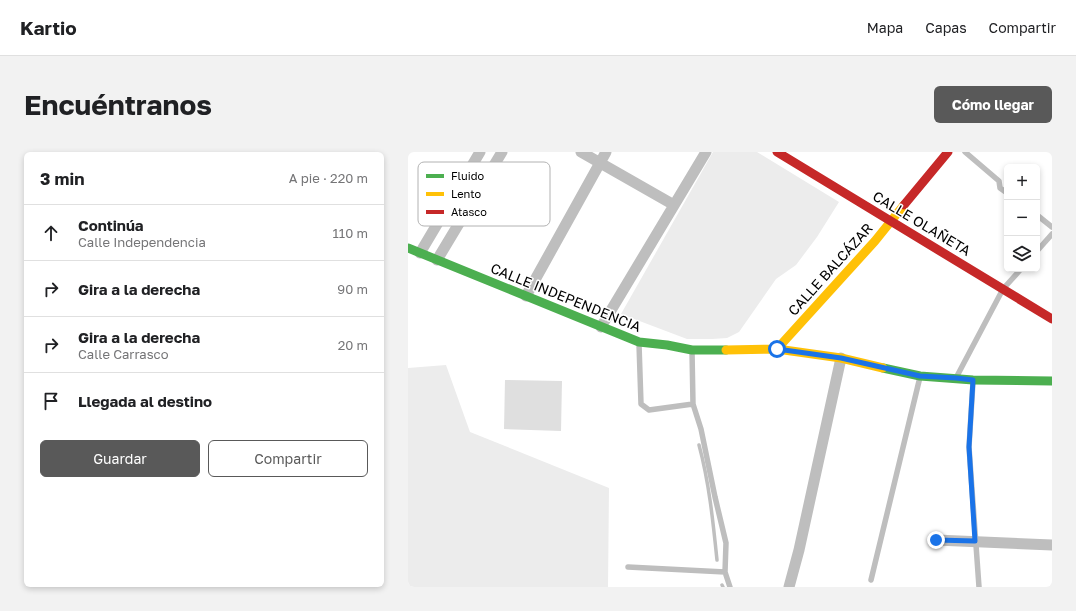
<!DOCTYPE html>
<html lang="es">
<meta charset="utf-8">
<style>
:root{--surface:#fff;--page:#f2f2f2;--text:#202124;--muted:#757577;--line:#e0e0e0;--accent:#595959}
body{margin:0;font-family:"Golos Text",sans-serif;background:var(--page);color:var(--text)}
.controls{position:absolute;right:12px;top:12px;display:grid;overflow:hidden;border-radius:6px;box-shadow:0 2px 6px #0003}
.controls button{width:36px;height:36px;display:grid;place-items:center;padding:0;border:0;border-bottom:1px solid var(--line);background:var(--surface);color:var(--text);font:20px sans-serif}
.stop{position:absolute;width:12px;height:12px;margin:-9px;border:3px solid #1a73e8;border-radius:50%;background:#fff}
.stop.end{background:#1a73e8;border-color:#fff;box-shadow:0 1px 4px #0008}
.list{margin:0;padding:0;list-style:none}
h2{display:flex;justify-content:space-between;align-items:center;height:52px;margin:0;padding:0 16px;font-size:17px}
h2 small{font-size:13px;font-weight:400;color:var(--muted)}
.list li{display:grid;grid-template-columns:26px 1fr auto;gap:12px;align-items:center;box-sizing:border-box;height:56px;padding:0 16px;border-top:1px solid var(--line)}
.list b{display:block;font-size:15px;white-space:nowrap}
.list p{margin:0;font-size:13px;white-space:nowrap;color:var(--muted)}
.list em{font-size:13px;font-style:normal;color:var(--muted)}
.actions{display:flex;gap:8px;padding:12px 16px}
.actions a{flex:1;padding:9px 0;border:1px solid var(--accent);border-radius:6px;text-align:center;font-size:14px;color:var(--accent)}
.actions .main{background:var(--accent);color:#fff}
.icon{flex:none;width:22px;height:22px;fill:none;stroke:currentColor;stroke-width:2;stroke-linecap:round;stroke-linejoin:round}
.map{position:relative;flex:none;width:644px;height:435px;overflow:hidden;border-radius:6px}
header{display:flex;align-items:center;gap:24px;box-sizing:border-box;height:56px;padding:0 20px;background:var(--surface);border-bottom:1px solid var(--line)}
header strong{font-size:19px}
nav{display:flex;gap:22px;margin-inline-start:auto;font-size:14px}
.intro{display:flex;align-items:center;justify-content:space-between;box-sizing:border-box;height:96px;padding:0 24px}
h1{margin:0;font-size:28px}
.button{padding:10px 18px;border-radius:6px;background:var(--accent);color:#fff;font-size:14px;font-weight:700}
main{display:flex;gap:24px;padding:0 24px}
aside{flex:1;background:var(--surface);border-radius:6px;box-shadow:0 2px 6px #0003}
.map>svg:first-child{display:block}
.green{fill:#ececec}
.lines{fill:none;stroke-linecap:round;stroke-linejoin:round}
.stream{stroke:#bfbfbf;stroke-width:3.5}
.building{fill:#dfdfdf}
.lane{stroke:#bebebe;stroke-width:5.5}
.street{stroke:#bebebe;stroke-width:11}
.fast{stroke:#4caf50;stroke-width:9}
.slow{stroke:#ffc107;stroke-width:9}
.jam{stroke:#c62828;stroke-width:9}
.route{stroke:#1a73e8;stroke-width:5}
.labels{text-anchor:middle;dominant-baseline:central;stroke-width:3;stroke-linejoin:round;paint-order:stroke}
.street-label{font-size:14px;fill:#000;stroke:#fff}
.key{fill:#fff;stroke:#b2b2b2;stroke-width:1}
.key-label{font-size:11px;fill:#000}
</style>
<header>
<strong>Kartio</strong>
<nav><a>Mapa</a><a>Capas</a><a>Compartir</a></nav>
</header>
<div class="intro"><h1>Encuéntranos</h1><a class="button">Cómo llegar</a></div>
<main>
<aside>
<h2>3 min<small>A pie · 220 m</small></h2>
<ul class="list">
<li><svg class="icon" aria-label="ahead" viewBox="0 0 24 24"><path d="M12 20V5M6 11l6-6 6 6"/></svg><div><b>Continúa</b><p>Calle Independencia</p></div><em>110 m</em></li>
<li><svg class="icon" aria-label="right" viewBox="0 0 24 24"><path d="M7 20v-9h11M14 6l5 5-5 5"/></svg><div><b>Gira a la derecha</b></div><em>90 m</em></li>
<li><svg class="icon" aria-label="right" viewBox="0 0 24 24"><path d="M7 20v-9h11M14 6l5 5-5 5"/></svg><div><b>Gira a la derecha</b><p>Calle Carrasco</p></div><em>20 m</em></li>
<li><svg class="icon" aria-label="arrive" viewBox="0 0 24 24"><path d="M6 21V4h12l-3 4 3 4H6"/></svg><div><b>Llegada al destino</b></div></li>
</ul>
<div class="actions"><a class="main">Guardar</a><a>Compartir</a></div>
</aside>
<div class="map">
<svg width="644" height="435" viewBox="0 0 644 435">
<rect width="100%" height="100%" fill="#fff"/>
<path class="green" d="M 305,0 L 349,0 L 431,50 L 409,85 L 388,113 L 368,127 L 331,180 L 319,186 L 304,187 L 279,187 L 213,162 Z
M 38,213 L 62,280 L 201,336 L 200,435 L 0,435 L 0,216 Z"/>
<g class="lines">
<path class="stream" d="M 291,293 C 301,330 305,369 309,408
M 314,433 L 315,435"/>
</g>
<path class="building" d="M 97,228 L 154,229 L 153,279 L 96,277 Z"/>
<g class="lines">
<path class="lane" d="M 557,0 L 591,29 L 592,36 L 599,41
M 629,63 L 644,75
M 629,99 L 644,82
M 231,192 L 233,252 L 241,258 L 285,252
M 284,199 L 285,252 L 293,277 L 307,345 L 318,391 L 317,420 L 322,435
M 549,224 L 595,137 L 613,117
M 565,230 L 561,295 L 571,435
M 220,415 L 317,420
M 463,428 L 512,225"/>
<path class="street" d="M 173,0 L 266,53
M 12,101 L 72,0
M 29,108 L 94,0
M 118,144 L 198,0
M 193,175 L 298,0
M 528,388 L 644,393
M 381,435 L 391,398 L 433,206"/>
<path class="fast" d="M 0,96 L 231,190 L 259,193 L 284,198 L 318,198
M 475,216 L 512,224 L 565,228 L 644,229"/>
<path class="slow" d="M 369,197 L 467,89 L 496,53
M 318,198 L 369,197 L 433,206 L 475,216"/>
<path class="jam" d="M 369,0 L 644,167
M 496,53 L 540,0"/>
</g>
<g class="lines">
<path class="route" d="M 369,197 L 433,206 L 512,224 L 548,226 L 565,228 L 561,295 L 567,389 L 528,388"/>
</g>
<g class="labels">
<g class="street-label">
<text transform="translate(514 71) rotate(31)">CALLE OLAÑETA</text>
<text transform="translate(422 117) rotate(-48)">CALLE BALCÁZAR</text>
<text transform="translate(158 145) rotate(22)">CALLE INDEPENDENCIA</text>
</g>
</g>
<rect x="10" y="10" width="132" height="64" rx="6" class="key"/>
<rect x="18" y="22" width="18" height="4" fill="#4caf50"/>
<rect x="18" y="40" width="18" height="4" fill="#ffc107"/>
<rect x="18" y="58" width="18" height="4" fill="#c62828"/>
<g class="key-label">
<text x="43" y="28">Fluido</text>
<text x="43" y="46">Lento</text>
<text x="43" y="64">Atasco</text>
</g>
</svg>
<div class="controls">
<button>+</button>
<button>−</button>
<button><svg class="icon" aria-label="layers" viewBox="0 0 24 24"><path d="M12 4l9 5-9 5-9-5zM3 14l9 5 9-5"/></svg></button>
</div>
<div class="stop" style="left:369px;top:197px"></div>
<div class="stop end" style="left:528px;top:388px"></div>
</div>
</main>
